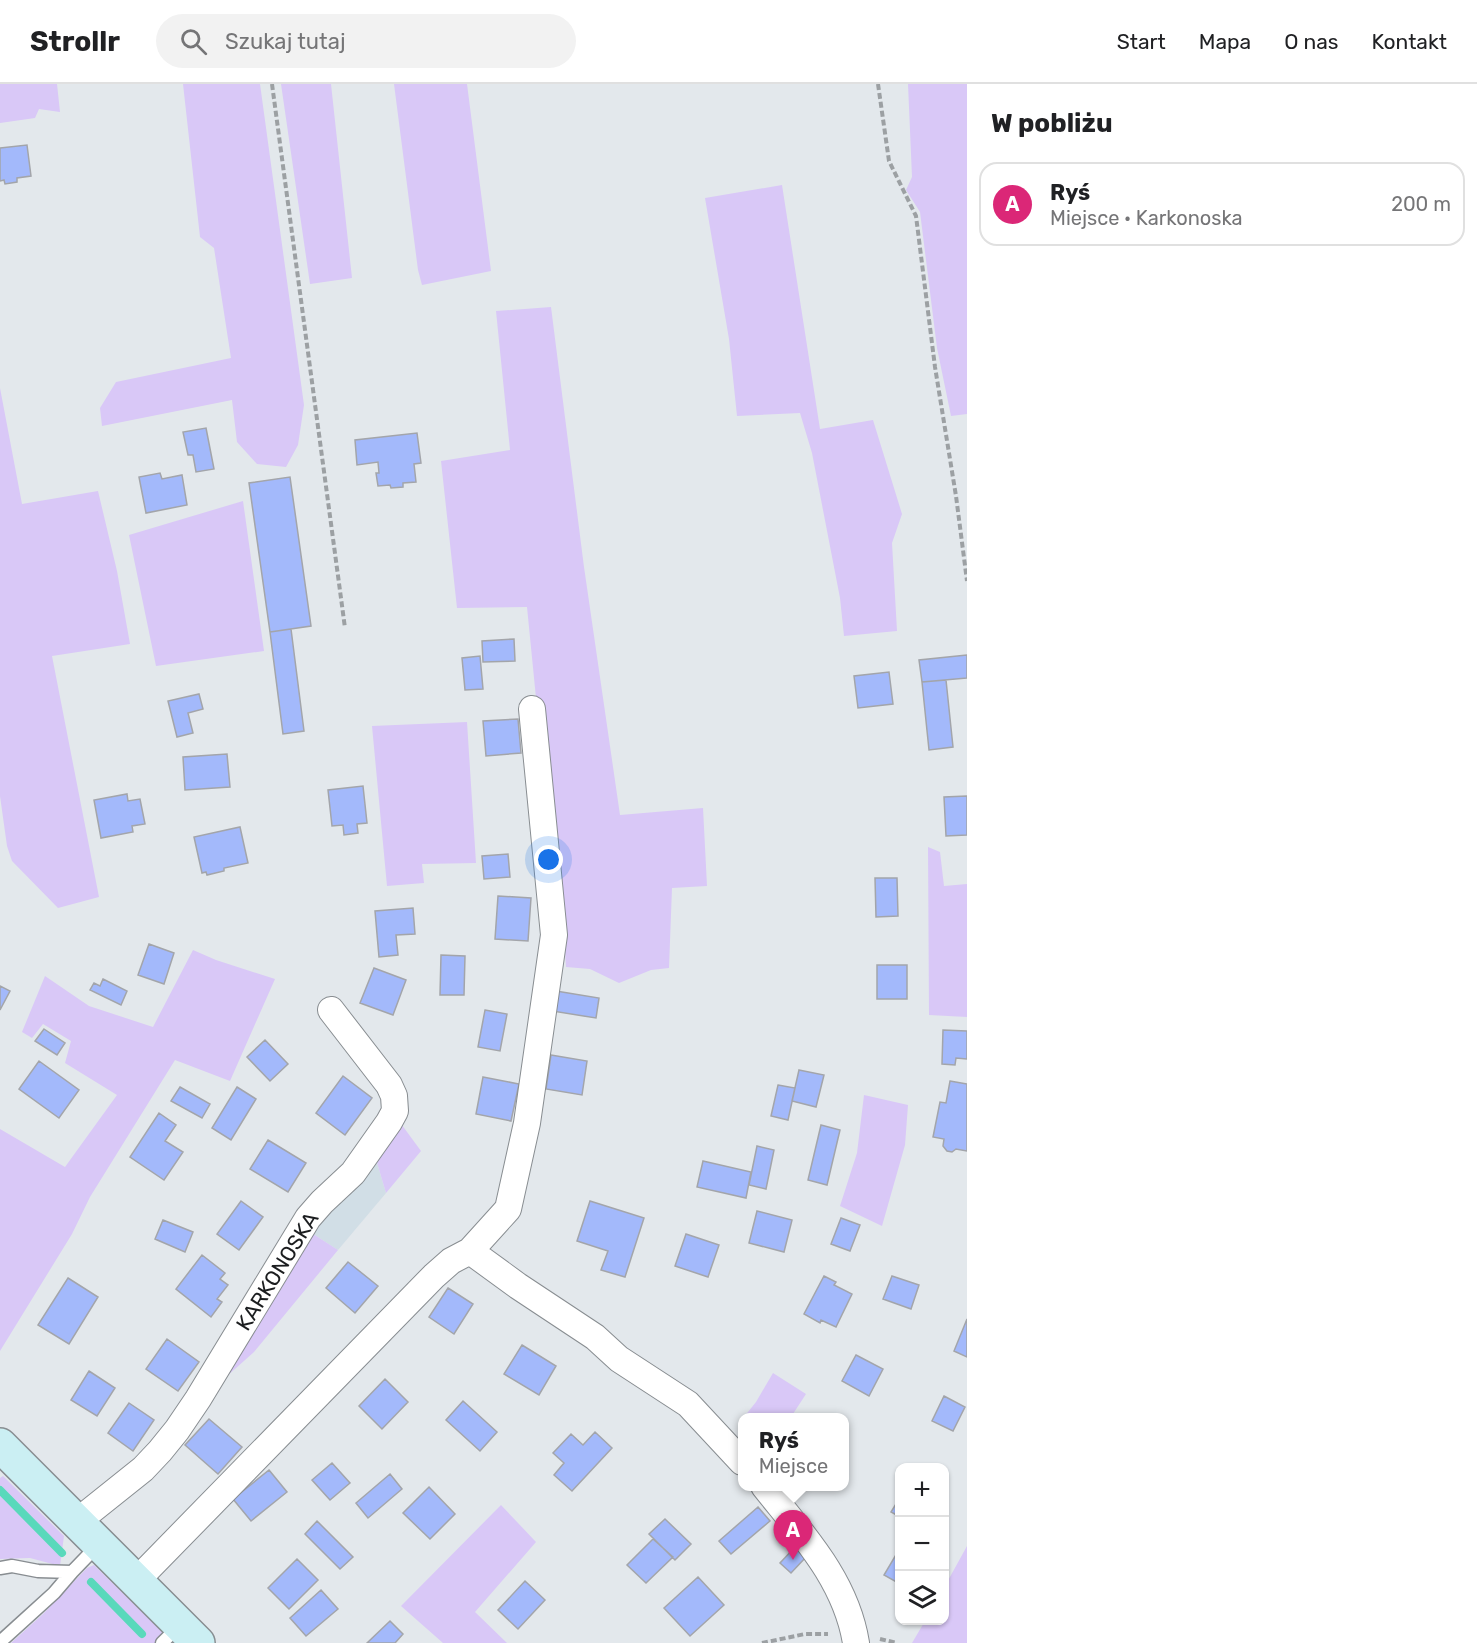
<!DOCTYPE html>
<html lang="pl">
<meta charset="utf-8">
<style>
:root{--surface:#fff;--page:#f2f2f2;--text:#202124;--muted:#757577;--line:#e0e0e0;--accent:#db2777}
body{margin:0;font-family:Rubik,sans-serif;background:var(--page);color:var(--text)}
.controls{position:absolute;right:18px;bottom:18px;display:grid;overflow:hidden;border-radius:12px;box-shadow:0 2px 4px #0004}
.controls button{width:54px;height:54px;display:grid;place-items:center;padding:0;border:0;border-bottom:2px solid var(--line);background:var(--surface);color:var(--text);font:30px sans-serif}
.you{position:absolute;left:549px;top:776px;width:21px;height:21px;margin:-15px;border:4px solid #fff;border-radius:50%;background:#1a73e8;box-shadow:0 0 0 9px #1a73e833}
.badge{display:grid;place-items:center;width:39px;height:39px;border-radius:50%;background:var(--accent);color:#fff;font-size:20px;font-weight:700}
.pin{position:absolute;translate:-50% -50px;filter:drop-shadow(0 2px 3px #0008)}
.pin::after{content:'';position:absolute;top:32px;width:21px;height:18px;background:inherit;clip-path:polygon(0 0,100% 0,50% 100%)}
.popup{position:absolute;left:738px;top:1329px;width:111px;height:78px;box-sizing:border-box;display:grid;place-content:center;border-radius:12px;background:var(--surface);filter:drop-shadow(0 2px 4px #0005);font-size:20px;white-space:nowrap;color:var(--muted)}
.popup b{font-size:22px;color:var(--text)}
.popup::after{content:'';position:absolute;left:50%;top:100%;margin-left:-12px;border:12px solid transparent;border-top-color:var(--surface)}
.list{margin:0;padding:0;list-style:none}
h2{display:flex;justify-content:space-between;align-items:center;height:78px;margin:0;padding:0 24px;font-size:26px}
h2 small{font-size:20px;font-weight:400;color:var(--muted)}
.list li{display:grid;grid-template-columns:39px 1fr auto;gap:18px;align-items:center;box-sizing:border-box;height:84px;margin:0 12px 12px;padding:0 12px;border:2px solid var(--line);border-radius:18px}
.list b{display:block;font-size:22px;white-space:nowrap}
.list p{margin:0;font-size:20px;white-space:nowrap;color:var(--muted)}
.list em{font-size:20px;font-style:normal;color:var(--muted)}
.icon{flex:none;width:33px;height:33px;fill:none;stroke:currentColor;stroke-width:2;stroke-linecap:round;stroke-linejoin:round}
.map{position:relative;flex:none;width:967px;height:1559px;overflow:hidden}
header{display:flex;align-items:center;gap:36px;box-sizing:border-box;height:84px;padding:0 30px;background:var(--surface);border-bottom:2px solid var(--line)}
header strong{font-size:28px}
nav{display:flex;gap:33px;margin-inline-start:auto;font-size:21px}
.search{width:420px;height:54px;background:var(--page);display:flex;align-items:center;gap:15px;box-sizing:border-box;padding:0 21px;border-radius:33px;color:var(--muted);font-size:22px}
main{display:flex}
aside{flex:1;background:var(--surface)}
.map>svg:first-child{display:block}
.built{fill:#d1dee6}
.green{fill:#d9c8f7}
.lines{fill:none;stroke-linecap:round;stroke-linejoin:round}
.stream{stroke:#59d9bb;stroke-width:8}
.building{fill:#a3b9fb;stroke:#a3a5aa;stroke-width:1.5}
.lane-casing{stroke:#888d91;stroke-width:15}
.street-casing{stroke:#888d91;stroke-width:28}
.secondary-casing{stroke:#888d91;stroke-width:36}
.path{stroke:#9ca0a3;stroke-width:4;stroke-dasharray:6 3;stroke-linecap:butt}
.lane{stroke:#fff;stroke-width:12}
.street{stroke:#fff;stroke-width:26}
.secondary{stroke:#cbeff3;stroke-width:33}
.labels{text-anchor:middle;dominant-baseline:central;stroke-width:6;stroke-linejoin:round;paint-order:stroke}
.street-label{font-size:21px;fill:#1b1d1f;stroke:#fff}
</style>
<header>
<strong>Strollr</strong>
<div class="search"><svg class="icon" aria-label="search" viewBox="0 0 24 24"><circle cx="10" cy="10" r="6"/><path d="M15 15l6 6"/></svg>Szukaj tutaj</div>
<nav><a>Start</a><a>Mapa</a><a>O nas</a><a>Kontakt</a></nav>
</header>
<main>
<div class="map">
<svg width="967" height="1559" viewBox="0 0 967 1559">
<rect width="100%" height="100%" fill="#e3e8ec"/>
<path class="built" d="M 375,1072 L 386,1109 L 338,1166 L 310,1148 Z"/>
<path class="green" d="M 0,0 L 57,0 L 60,28 L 39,25 L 35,34 L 0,39 Z
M 183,0 L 260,0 L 304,321 L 298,361 L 286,383 L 257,380 L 237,358 L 232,316 L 102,342 L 100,324 L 116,298 L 231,274 L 214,164 L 200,153 Z
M 281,0 L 331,0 L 352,194 L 310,200 Z
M 394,0 L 467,0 L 491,187 L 422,201 L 418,186 Z
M 908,0 L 967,0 L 967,330 L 951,332 L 937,264 L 920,128 L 906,106 L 912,93 Z
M 782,101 L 820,345 L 873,336 L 902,430 L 892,459 L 897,547 L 844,552 L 840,514 L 812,369 L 800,329 L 737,332 L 729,255 L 705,114 Z
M 551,223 L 584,483 L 620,731 L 703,724 L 707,802 L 672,804 L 669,884 L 651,886 L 619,899 L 590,885 L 566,883 L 560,787 L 536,614 L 527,523 L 457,524 L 441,377 L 510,366 L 496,227 Z
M 0,304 L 22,420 L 98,407 L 117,487 L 130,560 L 52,572 L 99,813 L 58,824 L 12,777 L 7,762 L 0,712 Z
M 243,417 L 264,567 L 156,582 L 129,451 Z
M 467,638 L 476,779 L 422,780 L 424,799 L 387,802 L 372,642 Z
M 928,763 L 940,768 L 944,802 L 967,800 L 967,933 L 929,931 Z
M 193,866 L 216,876 L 275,895 L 230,997 L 175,976 L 90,1113 L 72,1150 L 0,1267 L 0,1045 L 65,1083 L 117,1011 L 65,979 L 71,957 L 43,940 L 32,954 L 22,948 L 45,892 L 89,922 L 153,943 Z
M 864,1011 L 908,1021 L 905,1061 L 882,1142 L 840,1122 L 857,1069 Z
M 399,1037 L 421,1067 L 386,1109 L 375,1072 Z
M 310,1148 L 338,1166 L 254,1268 L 226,1293 Z
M 773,1289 L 806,1310 L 791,1333 L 744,1333 L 756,1318 Z
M 3,1392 L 64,1452 L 60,1482 L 30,1474 L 0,1475 L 0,1394 Z
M 501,1421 L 536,1458 L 475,1528 L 507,1559 L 443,1559 L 401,1522 Z
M 967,1462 L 967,1559 L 912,1559 L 925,1537 L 944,1536 L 945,1502 Z
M 94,1481 L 162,1548 L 161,1552 L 155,1559 L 11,1559 L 43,1530 L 87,1484 Z"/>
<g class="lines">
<path class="stream" d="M 0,1406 L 62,1469
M 91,1498 L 142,1550"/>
</g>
<path class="building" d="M 27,61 L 31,92 L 17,94 L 17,98 L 5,100 L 4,96 L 0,97 L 0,64 Z
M 206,344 L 214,385 L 196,388 L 193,371 L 188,371 L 183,348 Z
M 417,349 L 421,379 L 414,380 L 416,398 L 403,399 L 403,403 L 391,404 L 390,401 L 378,402 L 376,389 L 379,389 L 378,378 L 357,381 L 355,356 Z
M 160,389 L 162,395 L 182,391 L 187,421 L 146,429 L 139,393 Z
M 290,393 L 311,542 L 270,548 L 249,399 Z
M 291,545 L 304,647 L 283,650 L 270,548 Z
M 514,555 L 515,577 L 483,578 L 482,557 Z
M 967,571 L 967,594 L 922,598 L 919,576 Z
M 480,572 L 483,605 L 465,606 L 462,574 Z
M 889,588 L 893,620 L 858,624 L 854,592 Z
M 946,596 L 953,663 L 929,666 L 922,598 Z
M 199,610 L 203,625 L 188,629 L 193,649 L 177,653 L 168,617 Z
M 518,635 L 521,669 L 486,672 L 483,637 Z
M 227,670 L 230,703 L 185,706 L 183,673 Z
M 363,702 L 367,739 L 357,740 L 358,749 L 344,751 L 343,741 L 332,742 L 328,706 Z
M 127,710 L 128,717 L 140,715 L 145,740 L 132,742 L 133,748 L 101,754 L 94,716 Z
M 967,712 L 967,751 L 946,752 L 944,713 Z
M 240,743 L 248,779 L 224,784 L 224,787 L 207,791 L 206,788 L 202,789 L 194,753 Z
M 508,770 L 510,793 L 484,795 L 482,772 Z
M 875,794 L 897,794 L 898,832 L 876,833 Z
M 498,812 L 531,814 L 528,857 L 495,855 Z
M 413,824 L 415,850 L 396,851 L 398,871 L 379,873 L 375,827 Z
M 149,860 L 174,869 L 164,900 L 138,891 Z
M 441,871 L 465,872 L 464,911 L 440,911 Z
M 877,881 L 907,881 L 907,915 L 877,915 Z
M 374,884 L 406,896 L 393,931 L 360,919 Z
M 103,895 L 127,907 L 121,921 L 90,906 L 94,899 L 100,902 Z
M 0,902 L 10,907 L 0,926 Z
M 556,907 L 599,914 L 596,934 L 552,927 Z
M 485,926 L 507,930 L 500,967 L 478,963 Z
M 44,945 L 65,959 L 57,971 L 35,957 Z
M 943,946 L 967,947 L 967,975 L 956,974 L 955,981 L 942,980 Z
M 265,956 L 288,980 L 270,997 L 247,973 Z
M 551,971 L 587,977 L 582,1011 L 546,1005 Z
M 39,977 L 79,1006 L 59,1034 L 19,1005 Z
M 799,986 L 824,991 L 816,1023 L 792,1017 Z
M 343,992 L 372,1014 L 345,1051 L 316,1029 Z
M 483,993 L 519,1000 L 511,1037 L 476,1030 Z
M 950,997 L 967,1000 L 967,1067 L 956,1065 L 952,1068 L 947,1067 L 943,1062 L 944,1055 L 933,1053 L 940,1018 L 946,1019 Z
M 778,1001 L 795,1004 L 788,1036 L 771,1032 Z
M 180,1003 L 210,1020 L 202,1034 L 171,1017 Z
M 237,1003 L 256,1015 L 231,1056 L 212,1044 Z
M 159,1029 L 176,1041 L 165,1057 L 183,1068 L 164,1096 L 130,1073 Z
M 821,1041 L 840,1046 L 827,1101 L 808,1096 Z
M 268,1056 L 306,1079 L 288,1108 L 250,1085 Z
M 757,1062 L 774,1066 L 766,1105 L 749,1101 Z
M 703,1077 L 751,1088 L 746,1114 L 697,1103 Z
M 241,1117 L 263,1133 L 239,1166 L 217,1150 Z
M 590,1117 L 644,1134 L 625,1193 L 601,1186 L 608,1167 L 577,1157 Z
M 757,1127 L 792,1136 L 784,1168 L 749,1159 Z
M 841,1134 L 860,1141 L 850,1167 L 831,1160 Z
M 163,1136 L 193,1148 L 185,1168 L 155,1155 Z
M 686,1150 L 719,1161 L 708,1193 L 675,1182 Z
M 202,1171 L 225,1189 L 220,1195 L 228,1201 L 217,1215 L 222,1218 L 211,1233 L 176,1205 Z
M 348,1178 L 378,1202 L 355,1229 L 326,1204 Z
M 824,1192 L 836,1198 L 834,1201 L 852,1210 L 836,1243 L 821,1236 L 820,1239 L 804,1230 Z
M 892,1192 L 919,1201 L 911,1225 L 883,1215 Z
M 68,1194 L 98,1213 L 69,1260 L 38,1241 Z
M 448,1204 L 473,1220 L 454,1250 L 429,1233 Z
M 967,1235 L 967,1273 L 954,1267 Z
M 167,1255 L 199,1278 L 178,1307 L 146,1285 Z
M 522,1261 L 556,1282 L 539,1311 L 504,1290 Z
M 856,1271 L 883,1285 L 869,1312 L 842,1297 Z
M 89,1287 L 115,1304 L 97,1332 L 71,1316 Z
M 385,1295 L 408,1318 L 382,1345 L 359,1322 Z
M 944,1312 L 965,1323 L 953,1347 L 932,1337 Z
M 463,1317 L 497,1348 L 480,1367 L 446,1336 Z
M 129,1319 L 154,1336 L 133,1367 L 108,1349 Z
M 209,1335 L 242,1363 L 218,1390 L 185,1361 Z
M 595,1348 L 612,1364 L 572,1407 L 554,1391 L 564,1379 L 553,1369 L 571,1350 L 583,1361 Z
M 332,1379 L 350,1399 L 330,1416 L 312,1396 Z
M 269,1386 L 287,1408 L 251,1437 L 233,1415 Z
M 390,1390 L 402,1405 L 368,1434 L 356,1419 Z
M 429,1403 L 455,1430 L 430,1455 L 403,1429 Z
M 899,1415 L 900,1415 L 900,1433 L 891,1428 Z
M 758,1423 L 770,1437 L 731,1470 L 719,1457 Z
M 665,1435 L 691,1460 L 675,1476 L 649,1450 Z
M 317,1437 L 353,1473 L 340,1485 L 305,1450 Z
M 653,1455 L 673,1473 L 646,1499 L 627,1481 Z
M 795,1463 L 806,1473 L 791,1489 L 780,1479 Z
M 900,1464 L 900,1500 L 884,1491 Z
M 297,1475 L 318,1496 L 289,1525 L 268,1504 Z
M 698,1493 L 724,1521 L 690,1552 L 664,1524 Z
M 525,1497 L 545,1516 L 518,1545 L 498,1526 Z
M 321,1506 L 338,1525 L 306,1552 L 290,1534 Z
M 390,1537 L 403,1550 L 395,1559 L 367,1559 Z"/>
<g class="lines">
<g class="lane-casing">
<path id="lane" d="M 0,1484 L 12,1482 L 38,1487 L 72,1488 L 99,1460
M 0,1558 L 54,1509 L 72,1488
M 162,1559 L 178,1543"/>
</g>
<g class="street-casing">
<path id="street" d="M 470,1167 L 518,1202 L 595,1253 L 619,1275 L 688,1320 L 742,1378
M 764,1402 C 802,1450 846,1496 856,1559
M 78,1437 L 143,1385 L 160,1367 L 177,1346 L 198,1315 L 308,1134 L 322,1118 L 353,1089 L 389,1038 L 395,1027 L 394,1012 L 389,1001 L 331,926
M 137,1496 L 434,1192 L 451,1177 L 470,1167 L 508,1125 L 527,1039 L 554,851 L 532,625"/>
</g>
<g class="secondary-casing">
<path id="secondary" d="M 0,1361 L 198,1559"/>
</g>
<path class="path" d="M 272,0 L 345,544
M 878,0 L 889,77 L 916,132 L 935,283 L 956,412 L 967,497
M 880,1555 L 897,1559
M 762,1559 L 805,1550 L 828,1550"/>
<use href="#lane" class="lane"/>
<use href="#street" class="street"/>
<use href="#secondary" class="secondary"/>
</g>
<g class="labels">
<g class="street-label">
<text transform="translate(277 1187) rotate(-58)">KARKONOSKA</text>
</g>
</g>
</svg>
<div class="controls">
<button>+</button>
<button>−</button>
<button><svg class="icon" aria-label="layers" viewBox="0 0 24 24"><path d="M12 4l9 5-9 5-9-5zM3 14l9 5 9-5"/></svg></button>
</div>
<div class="you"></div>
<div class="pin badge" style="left:793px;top:1476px">A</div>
<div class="popup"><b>Ryś</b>Miejsce</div>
</div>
<aside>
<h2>W pobliżu<small></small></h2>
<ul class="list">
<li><span class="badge">A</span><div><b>Ryś</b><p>Miejsce · Karkonoska</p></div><em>200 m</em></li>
</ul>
</aside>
</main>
